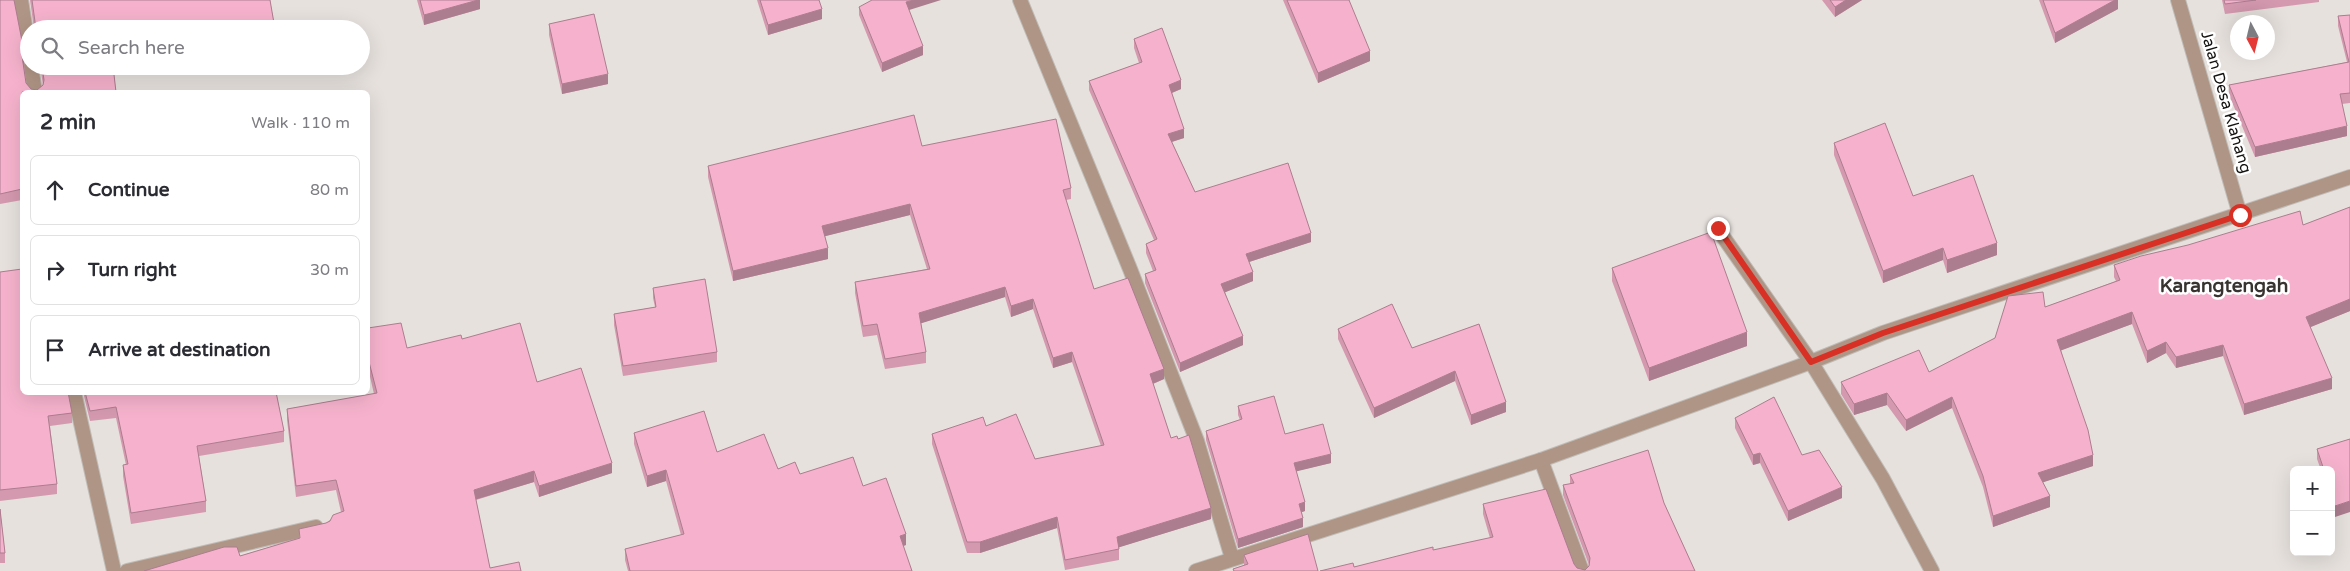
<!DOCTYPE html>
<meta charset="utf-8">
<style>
:root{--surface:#fff;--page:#f7f7f7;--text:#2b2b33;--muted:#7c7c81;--line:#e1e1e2}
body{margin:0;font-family:"Varela Round",sans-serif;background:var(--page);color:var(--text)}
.controls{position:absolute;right:15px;bottom:15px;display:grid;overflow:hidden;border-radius:8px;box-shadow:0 5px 20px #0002}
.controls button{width:45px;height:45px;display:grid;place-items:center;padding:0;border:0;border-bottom:1px solid var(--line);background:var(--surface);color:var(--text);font:25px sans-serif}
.compass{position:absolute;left:2230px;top:15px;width:45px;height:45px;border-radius:50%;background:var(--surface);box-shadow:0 5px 20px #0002;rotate:173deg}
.stop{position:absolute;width:15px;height:15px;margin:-11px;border:4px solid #d93025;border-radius:50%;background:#fff}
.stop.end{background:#d93025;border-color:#fff;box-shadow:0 1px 5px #0008}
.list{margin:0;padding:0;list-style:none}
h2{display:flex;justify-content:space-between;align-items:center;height:65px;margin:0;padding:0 20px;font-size:21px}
h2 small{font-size:16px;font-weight:400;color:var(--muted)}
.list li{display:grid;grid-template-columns:32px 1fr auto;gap:15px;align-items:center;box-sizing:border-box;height:70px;margin:0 10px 10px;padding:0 10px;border:1px solid var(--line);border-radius:8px}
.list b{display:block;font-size:19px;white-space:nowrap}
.list em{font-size:16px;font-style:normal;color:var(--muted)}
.icon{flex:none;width:28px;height:28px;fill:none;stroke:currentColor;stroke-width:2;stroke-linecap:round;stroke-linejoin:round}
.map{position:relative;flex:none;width:2350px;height:571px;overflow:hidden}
.search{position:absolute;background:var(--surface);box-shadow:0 5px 20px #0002;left:20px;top:20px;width:350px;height:55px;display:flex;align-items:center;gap:12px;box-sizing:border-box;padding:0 18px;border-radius:28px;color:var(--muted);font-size:19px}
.panel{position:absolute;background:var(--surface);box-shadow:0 5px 20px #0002;left:20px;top:90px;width:350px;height:305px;border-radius:8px}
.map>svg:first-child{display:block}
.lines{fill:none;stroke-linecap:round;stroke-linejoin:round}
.minor-casing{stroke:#c0bcb8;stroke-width:16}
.tertiary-casing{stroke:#c0bcb8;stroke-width:16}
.minor{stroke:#af9585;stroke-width:14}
.tertiary{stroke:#af9585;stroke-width:14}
.wall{fill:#d499af}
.shaded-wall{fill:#ac7d8f}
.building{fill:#f6b2cc;stroke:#ac7d8f}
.route{stroke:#d93025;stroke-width:6}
.labels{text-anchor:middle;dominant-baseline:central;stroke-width:5;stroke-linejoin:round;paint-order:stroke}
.street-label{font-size:16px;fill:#141210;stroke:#fff}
.quarter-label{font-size:19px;font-weight:bold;fill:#373330;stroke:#fff}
</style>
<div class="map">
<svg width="2350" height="571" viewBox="0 0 2350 571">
<rect width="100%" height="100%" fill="#e6e1dd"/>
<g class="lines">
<g class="minor-casing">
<path id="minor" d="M 21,0 L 29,51
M 1020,0 L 1130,269 L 1197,441 L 1232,558
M 31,66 L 35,92
M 1717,228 L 1811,362 L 1883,479 L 1932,571
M 74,392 L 114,571
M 1541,460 L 1582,571
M 127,571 L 316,527"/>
</g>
<g class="tertiary-casing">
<path id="tertiary" d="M 2178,0 L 2240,215
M 1196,571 L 1541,460 L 1811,362 L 1883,333 L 2350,177"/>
</g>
<use href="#minor" class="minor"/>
<use href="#tertiary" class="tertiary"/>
</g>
<path class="wall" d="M 0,0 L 23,46 L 26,59 L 24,64 L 26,83 L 31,89 L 37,90 L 43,85 L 40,66 L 113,66 L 116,92 L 22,92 L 22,200 L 0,204 Z
M 30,0 L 270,0 L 275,29 L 34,29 Z
M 417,0 L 480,0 L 480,9 L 424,25 Z
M 757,0 L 819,0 L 822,19 L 768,35 Z
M 1283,0 L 1349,0 L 1370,61 L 1318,83 Z
M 1822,0 L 1862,0 L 1835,17 Z
M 2039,0 L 2118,0 L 2118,9 L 2055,43 Z
M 2222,0 L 2319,0 L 2319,2 L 2225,14 Z
M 859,7 L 909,10 L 923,55 L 882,72 L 859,15 Z
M 2350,15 L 2350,103 L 2342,104 L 2347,136 L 2255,157 L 2229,95 L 2229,85 L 2347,62 L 2338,26 L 2338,16 Z
M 549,24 L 608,84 L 562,94 L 549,35 Z
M 1134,39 L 1181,89 L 1172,93 L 1184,138 L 1172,142 L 1195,192 L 1311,242 L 1249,262 L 1253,281 L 1225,292 L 1243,345 L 1180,372 L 1145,283 L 1145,274 L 1153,271 L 1146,253 L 1146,244 L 1154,240 L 1089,90 L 1089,81 L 1139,63 L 1134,48 Z
M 1834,143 L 1913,196 L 1997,255 L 1947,273 L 1943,260 L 1883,283 L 1834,155 Z
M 922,146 L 1071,188 L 1071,199 L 1066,200 L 1094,289 L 1164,379 L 1153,384 L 1171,438 L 1211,519 L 1119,547 L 1119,560 L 1065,570 L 1057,528 L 980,553 L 967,553 L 932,444 L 932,434 L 986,426 L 1035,459 L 1101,446 L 1072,362 L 1053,368 L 1033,309 L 1011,317 L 1005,297 L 921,323 L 926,352 L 926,363 L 885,369 L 877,335 L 863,337 L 855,293 L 855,282 L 927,269 L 910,215 L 825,236 L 828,259 L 733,281 L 708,177 L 708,166 Z
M 2350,207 L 2350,311 L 2310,327 L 2332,389 L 2244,415 L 2223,356 L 2176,368 L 2166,353 L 2147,363 L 2132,324 L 2061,350 L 2093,466 L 2043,482 L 2050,507 L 1993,527 L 1983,487 L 1952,408 L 1906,431 L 1887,405 L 1854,415 L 1841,394 L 1841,382 L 1929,372 L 1995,338 L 2045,307 L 2116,281 L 2114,277 L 2114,265 L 2303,225 Z
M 1612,268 L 1747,346 L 1649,381 L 1612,281 Z
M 0,272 L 22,392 L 72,413 L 72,423 L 50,426 L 57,484 L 57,494 L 0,501 Z
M 653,288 L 717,352 L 717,362 L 623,376 L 614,325 L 614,314 L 655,307 L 653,298 Z
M 1479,324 L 1506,412 L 1471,425 L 1455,381 L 1374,418 L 1338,339 L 1338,329 L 1412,348 Z
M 368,328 L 407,348 L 462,339 L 537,382 L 612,473 L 539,497 L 534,482 L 476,500 L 490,568 L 240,556 L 299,538 L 299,529 L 326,523 L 341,512 L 336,490 L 296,497 L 287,420 L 287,409 L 374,394 L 368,368 Z
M 83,392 L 276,392 L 284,431 L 284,442 L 199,456 L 206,501 L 206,512 L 131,524 L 123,476 L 123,465 L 126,465 L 116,418 L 90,421 Z
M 1238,406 L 1285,434 L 1331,463 L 1296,471 L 1305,511 L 1302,512 L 1303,527 L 1238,548 L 1206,440 L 1206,431 L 1240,420 L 1238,415 Z
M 1735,418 L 1802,455 L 1842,498 L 1788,521 L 1760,463 L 1753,465 L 1735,428 Z
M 634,433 L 717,452 L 800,474 L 863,486 L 906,545 L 903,546 L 912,571 L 628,571 L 625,560 L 625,549 L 681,535 L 666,481 L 647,487 L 634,444 Z
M 2350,439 L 2335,517 L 2331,505 L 2331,470 L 2321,470 L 2317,459 L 2317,449 Z
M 1570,475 L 1664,503 L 1695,571 L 1354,567 L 1490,538 L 1483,514 L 1483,504 L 1574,564 L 1577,568 L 1585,570 L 1589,566 L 1589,565 L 1563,495 L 1563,485 L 1570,484 Z
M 0,509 L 5,553 L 5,563 L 0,563 Z
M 1244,555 L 1318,571 L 1233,571 L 1233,569 L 1244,565 Z"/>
<path class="shaded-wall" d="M 478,0 L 480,0 L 480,9 L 424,25 L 424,15 Z
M 914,0 L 941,0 L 906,11 L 906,2 Z
M 1846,0 L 1862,0 L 1835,17 L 1835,7 Z
M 2115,0 L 2118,0 L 2118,9 L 2055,43 L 2055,33 Z
M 822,9 L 822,19 L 768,35 L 768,25 Z
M 923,46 L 923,55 L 882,72 L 882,63 Z
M 26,48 L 26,59 L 22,67 L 22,56 Z
M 1370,51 L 1370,61 L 1318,83 L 1318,73 Z
M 608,74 L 608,84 L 562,94 L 562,84 Z
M 1181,80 L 1181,89 L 1169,94 L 1169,85 Z
M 2347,126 L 2347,136 L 2255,157 L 2255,147 Z
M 1184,129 L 1184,138 L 1168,143 L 1168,134 Z
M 910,204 L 910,215 L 822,237 L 822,226 Z
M 1311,233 L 1311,242 L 1246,263 L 1246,254 Z
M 1997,243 L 1997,255 L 1947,273 L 1947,260 Z
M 828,248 L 828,259 L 733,281 L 733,271 Z
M 1943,248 L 1943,260 L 1883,283 L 1883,271 Z
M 1253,272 L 1253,281 L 1221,294 L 1221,284 Z
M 1005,287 L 1005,297 L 919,324 L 919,313 Z
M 1033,299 L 1033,309 L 1011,317 L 1011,306 Z
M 2350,299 L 2350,311 L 2306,329 L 2306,317 Z
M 2132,312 L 2132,324 L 2057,352 L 2057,340 Z
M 1747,332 L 1747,346 L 1649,381 L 1649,368 Z
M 1243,336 L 1243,345 L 1180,372 L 1180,363 Z
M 2166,342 L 2166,353 L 2147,363 L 2147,351 Z
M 2223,345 L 2223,356 L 2176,368 L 2176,357 Z
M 1072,352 L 1072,362 L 1053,368 L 1053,358 Z
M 1164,369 L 1164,379 L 1150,385 L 1150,374 Z
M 1455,371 L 1455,381 L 1374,418 L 1374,408 Z
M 2332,378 L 2332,389 L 2244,415 L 2244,404 Z
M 1887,393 L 1887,405 L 1854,415 L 1854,404 Z
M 1952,397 L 1952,408 L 1906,431 L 1906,420 Z
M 1506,402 L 1506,412 L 1471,425 L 1471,415 Z
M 1760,453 L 1760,463 L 1753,465 L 1753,455 Z
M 1331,454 L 1331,463 L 1294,472 L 1294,463 Z
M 2093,455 L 2093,466 L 2038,484 L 2038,473 Z
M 612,463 L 612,473 L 539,497 L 539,486 Z
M 666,470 L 666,481 L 647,487 L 647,476 Z
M 534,471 L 534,482 L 474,500 L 474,490 Z
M 1842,487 L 1842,498 L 1788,521 L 1788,511 Z
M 2050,496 L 2050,507 L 1993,527 L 1993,516 Z
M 2350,501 L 2350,512 L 2335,517 L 2335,506 Z
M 1305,502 L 1305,511 L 1299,513 L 1299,504 Z
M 1211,508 L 1211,519 L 1117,548 L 1117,537 Z
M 1057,517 L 1057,528 L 980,553 L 980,542 Z
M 1303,518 L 1303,527 L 1238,548 L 1238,539 Z
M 906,534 L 906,545 L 900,547 L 900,536 Z"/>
<path class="building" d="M 0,0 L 14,0 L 23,46 L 26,48 L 22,56 L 26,83 L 31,89 L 37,90 L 43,85 L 44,80 L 42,66 L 113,66 L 116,92 L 22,92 L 22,189 L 0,194 Z
M 32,0 L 270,0 L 275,29 L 36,29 Z
M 420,0 L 478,0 L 424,15 Z
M 760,0 L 819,0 L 822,9 L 768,25 Z
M 872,0 L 914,0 L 906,2 L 923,46 L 882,63 L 859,7 Z
M 1287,0 L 1349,0 L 1370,51 L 1318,73 Z
M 1830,0 L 1846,0 L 1835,7 Z
M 2043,0 L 2115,0 L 2055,33 Z
M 2224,0 L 2256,0 L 2225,4 Z
M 594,14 L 608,74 L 562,84 L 549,24 Z
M 2350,15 L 2350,93 L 2340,94 L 2347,126 L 2255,147 L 2229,85 L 2349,62 L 2338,16 Z
M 1162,28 L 1181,80 L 1169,85 L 1184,129 L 1168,134 L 1195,192 L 1288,163 L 1311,233 L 1246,254 L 1253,272 L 1221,284 L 1243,336 L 1180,363 L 1145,274 L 1156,270 L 1146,244 L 1157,239 L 1089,81 L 1142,62 L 1134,39 Z
M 914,115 L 922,146 L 1056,119 L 1071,188 L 1063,190 L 1094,289 L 1128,278 L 1164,369 L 1150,374 L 1171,438 L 1177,436 L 1178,439 L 1189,435 L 1211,508 L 1117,537 L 1119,549 L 1065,560 L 1057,517 L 980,542 L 967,542 L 932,434 L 983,417 L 986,426 L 1016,414 L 1035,459 L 1104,445 L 1072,352 L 1053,358 L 1033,299 L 1011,306 L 1005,287 L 919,313 L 926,352 L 885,359 L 877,324 L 863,326 L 855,282 L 930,269 L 910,204 L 822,226 L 828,248 L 733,271 L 708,166 Z
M 1885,123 L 1913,196 L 1973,175 L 1997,243 L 1947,260 L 1943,248 L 1883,271 L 1834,143 Z
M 2350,207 L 2350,299 L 2306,317 L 2332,378 L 2244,404 L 2223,345 L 2176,357 L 2166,342 L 2147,351 L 2132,312 L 2057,340 L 2088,430 L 2093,455 L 2038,473 L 2050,496 L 1993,516 L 1983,476 L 1952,397 L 1906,420 L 1887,393 L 1854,404 L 1841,382 L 1919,350 L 1929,372 L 1995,338 L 2008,296 L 2043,292 L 2045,307 L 2120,280 L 2114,265 L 2141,256 L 2188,245 L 2300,211 L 2303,225 Z
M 1711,232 L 1747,332 L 1649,368 L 1612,268 Z
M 22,269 L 22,392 L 68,392 L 72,413 L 48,416 L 57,484 L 0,490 L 0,272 Z
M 705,279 L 717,352 L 623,366 L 614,314 L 656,307 L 653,288 Z
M 1392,304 L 1412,348 L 1479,324 L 1506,402 L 1471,415 L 1455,371 L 1374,408 L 1338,329 Z
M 401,323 L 407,348 L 461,335 L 462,339 L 520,323 L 537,382 L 581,368 L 612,463 L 539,486 L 534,471 L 474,490 L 490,568 L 519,562 L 521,571 L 144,571 L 224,547 L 237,547 L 240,556 L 300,538 L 299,529 L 326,523 L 330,521 L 333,515 L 344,511 L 336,480 L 296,486 L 287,409 L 377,393 L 368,358 L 368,328 Z
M 85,392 L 276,392 L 284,431 L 197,446 L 206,501 L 131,513 L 123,465 L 128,464 L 116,407 L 90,411 Z
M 1274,396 L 1285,434 L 1323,424 L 1331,454 L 1294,463 L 1305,502 L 1299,504 L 1303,518 L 1238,539 L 1206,431 L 1242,419 L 1238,406 Z
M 1774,397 L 1802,455 L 1819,450 L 1842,487 L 1788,511 L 1760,453 L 1753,455 L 1735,418 Z
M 704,411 L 717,452 L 764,434 L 778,469 L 795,462 L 800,474 L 853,457 L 863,486 L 886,478 L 906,534 L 900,536 L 912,571 L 630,571 L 625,549 L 684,534 L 666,470 L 647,476 L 634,433 Z
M 2350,439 L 2350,501 L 2335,506 L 2331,495 L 2331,470 L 2324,470 L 2317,449 Z
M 1648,450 L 1664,503 L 1695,571 L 1320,571 L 1353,563 L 1354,567 L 1433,547 L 1433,550 L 1493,537 L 1483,504 L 1546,489 L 1574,564 L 1577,568 L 1585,570 L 1589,566 L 1590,558 L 1563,485 L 1574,483 L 1570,475 Z
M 0,509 L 5,553 L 0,553 Z
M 1308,534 L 1318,571 L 1234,571 L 1233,569 L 1248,564 L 1244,555 Z"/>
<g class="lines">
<path class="route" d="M 1718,228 L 1811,362 L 1883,333 L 2240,215"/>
</g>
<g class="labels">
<g class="street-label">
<text transform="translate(2226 102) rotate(74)">Jalan Desa Klahang</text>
</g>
<g class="quarter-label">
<text x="2224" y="286">Karangtengah</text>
</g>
</g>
</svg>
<div class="controls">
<button>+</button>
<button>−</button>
</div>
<svg class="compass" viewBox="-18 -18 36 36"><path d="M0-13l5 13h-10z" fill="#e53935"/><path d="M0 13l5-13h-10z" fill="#7c7c81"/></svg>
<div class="stop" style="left:2240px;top:215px"></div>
<div class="stop end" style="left:1718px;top:228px"></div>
<div class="search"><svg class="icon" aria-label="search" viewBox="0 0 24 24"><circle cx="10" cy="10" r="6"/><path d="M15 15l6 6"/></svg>Search here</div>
<section class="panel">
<h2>2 min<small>Walk · 110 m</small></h2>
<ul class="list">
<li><svg class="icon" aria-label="ahead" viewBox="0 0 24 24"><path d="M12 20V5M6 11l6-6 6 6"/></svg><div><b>Continue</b></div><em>80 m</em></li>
<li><svg class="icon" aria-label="right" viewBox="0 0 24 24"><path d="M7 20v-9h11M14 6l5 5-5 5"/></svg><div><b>Turn right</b></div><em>30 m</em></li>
<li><svg class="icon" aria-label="arrive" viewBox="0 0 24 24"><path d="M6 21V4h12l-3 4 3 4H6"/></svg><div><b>Arrive at destination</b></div></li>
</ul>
</section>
</div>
